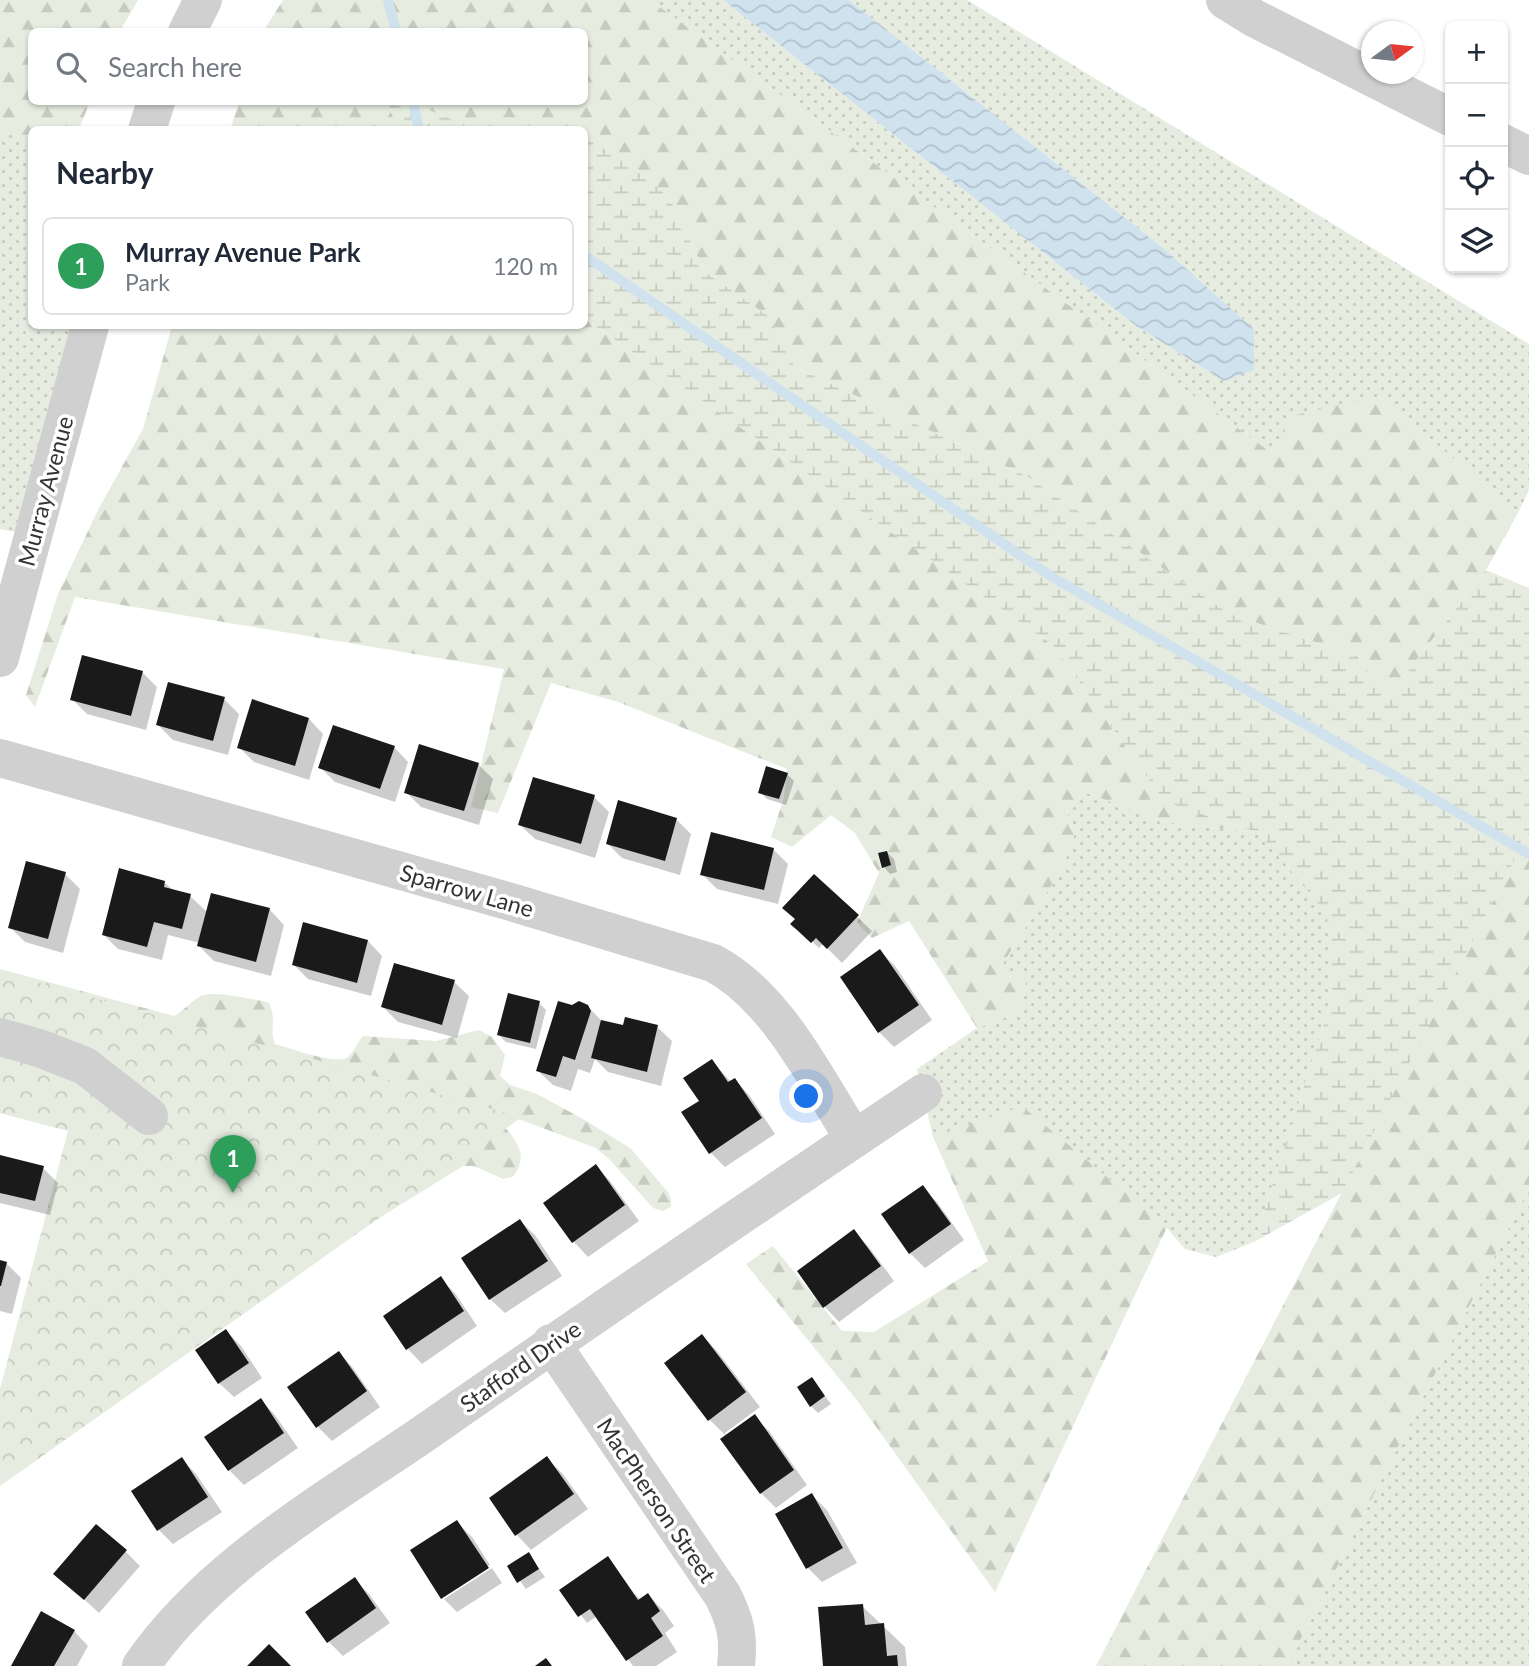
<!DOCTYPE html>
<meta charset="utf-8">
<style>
:root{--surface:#fff;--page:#f2f2f3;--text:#1f2937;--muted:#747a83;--line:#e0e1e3;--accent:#ea580c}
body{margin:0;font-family:Lato,sans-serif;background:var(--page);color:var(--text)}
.controls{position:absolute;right:21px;top:21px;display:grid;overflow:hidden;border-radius:10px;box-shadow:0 2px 5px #0004}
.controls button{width:63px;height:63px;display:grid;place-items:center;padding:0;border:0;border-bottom:2px solid var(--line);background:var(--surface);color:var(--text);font:35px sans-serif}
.compass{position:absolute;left:1361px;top:21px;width:63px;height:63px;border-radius:50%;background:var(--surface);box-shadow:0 2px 5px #0004;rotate:75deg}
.you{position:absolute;left:807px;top:1097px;width:24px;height:24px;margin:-18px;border:5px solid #fff;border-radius:50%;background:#1a73e8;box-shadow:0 0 0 10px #1a73e833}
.badge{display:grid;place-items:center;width:46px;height:46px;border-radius:50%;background:var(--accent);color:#fff;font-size:23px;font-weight:700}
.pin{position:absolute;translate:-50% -58px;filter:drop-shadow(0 2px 4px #0008)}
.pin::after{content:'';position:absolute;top:37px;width:24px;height:21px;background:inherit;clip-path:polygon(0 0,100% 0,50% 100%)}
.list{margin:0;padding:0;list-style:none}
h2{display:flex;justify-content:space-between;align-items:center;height:91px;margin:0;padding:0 28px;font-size:30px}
h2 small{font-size:23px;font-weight:400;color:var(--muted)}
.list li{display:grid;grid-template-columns:46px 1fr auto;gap:21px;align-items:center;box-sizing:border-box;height:98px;margin:0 14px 14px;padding:0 14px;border:2px solid var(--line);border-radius:10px}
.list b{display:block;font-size:26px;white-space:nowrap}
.list p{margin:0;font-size:23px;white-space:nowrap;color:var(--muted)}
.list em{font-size:23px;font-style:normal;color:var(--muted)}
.icon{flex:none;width:38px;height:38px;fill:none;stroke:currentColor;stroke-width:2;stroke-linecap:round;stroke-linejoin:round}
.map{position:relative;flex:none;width:1529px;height:1666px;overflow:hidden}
.search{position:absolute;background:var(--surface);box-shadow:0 2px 5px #0004;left:28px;top:28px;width:560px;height:77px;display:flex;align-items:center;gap:18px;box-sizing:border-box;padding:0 24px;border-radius:10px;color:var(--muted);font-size:26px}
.panel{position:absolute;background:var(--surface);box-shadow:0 2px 5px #0004;left:28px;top:126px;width:560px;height:203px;border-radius:10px}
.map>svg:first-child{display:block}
.grass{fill:url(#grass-dots)}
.forest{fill:url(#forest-firs)}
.wetland{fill:url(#wetland-marsh)}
.park{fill:url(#park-crowns)}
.water{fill:url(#water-waves)}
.shadow{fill:#0003}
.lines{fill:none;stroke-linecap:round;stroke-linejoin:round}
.stream{stroke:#cfe2ee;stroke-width:10}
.building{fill:#1a1a1a}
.minor{stroke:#d0d0d0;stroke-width:38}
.labels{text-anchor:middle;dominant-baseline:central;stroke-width:7;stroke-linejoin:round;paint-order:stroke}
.street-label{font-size:23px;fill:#333;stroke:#fff}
</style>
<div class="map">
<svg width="1529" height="1666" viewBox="0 0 1529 1666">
<defs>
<pattern id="grass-dots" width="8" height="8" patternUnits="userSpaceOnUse" patternTransform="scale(1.75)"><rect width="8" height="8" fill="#e6ecdf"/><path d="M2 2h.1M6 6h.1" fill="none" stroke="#c6cbc0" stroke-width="1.8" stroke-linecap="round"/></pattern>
<pattern id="forest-firs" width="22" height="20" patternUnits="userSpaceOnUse" patternTransform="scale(1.75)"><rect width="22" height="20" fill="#e6ecdf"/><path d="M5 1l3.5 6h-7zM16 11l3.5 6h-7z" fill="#c6cbc0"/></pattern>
<pattern id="wetland-marsh" width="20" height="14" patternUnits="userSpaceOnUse" patternTransform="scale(1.75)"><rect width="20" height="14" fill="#e6ecdf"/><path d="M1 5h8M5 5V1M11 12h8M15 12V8" fill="none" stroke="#c6cbc0"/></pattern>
<pattern id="park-crowns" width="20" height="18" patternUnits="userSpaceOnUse" patternTransform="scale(1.75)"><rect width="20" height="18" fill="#e6ecdf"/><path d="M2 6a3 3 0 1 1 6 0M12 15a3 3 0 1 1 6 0" fill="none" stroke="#c6cbc0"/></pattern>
<pattern id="water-waves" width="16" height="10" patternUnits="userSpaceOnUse" patternTransform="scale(1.75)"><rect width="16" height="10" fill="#cfe2ee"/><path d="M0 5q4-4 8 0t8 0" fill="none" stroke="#b2c2cd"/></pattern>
</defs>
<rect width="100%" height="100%" fill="#fff"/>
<path class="grass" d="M 650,0 L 723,0 L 1135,325 L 1224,381 L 1254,370 L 1254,329 L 1162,247 L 849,0 L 967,0 L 1529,344 L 1529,490 L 1518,513 L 1379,396 L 1273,454 Z
M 0,131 L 31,140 L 32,326 L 90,326 L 33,535 L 0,529 Z
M 1087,793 L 1165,822 L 1259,833 L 1328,914 L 1332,999 L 1254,1242 L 1216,1257 L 1185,1249 L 1166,1227 L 1040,1280 L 933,1137 L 917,1069 L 977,1028 L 1020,1012 L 1000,968 L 1063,867 L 1074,835 L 1066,808 Z
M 1529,1188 L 1529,1666 L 1287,1666 Z"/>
<path class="forest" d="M 0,0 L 138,0 L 120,31 L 32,32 L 32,102 L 90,102 L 79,129 L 32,130 L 31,140 L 0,131 Z
M 283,0 L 650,0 L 1273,454 L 1291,416 L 1379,396 L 1518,513 L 1486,570 L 1388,697 L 1357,656 L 1230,614 L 1028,477 L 795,367 L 766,315 L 705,272 L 669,197 L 578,122 L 560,129 L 476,129 L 408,102 L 584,102 L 584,32 L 263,32 Z
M 239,102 L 387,102 L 398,129 L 230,130 Z
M 585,319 L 1053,645 L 1165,802 L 1259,833 L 1165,822 L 1087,793 L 1066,808 L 1074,835 L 1063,867 L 1000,968 L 1027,978 L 1020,1012 L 977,1028 L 909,921 L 872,938 L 857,923 L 879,873 L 855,833 L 831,815 L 792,847 L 771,837 L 784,798 L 787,769 L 618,702 L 551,683 L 498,813 L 471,807 L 504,669 L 75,597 L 35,707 L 26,695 L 58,594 L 99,508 L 143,429 L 172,326 L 584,326 Z
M 1529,832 L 1529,1188 L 1287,1666 L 1096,1666 Z
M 0,969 L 174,1016 C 184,1011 191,1001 201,996 C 215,990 247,999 263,1001 L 269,1003 C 277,1019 269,1030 275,1044 C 290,1048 332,1064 346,1058 C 353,1055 357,1043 363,1036 L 436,1041 L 479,1030 L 492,1037 L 505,1055 L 500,1076 L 510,1085 L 537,1094 L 583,1119 L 630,1148 L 668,1192 L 671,1199 L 671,1207 L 663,1211 L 653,1208 L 610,1160 L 596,1148 L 513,1117 L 503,1125 C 518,1143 528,1154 514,1176 L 503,1179 L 474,1166 L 463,1166 L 329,1249 L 0,994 Z
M 1022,1106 L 1167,1227 L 995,1592 L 856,1399 L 746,1264 L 773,1246 L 842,1331 L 874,1332 L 988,1261 L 933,1137 Z"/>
<path class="wetland" d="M 387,102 L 408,102 L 476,129 L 398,129 Z
M 578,122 L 669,197 L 705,272 L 767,315 L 795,367 L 1028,477 L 1230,614 L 1357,656 L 1388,697 L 1486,570 L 1529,588 L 1529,832 L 1342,1193 L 1254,1242 L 1332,999 L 1327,914 L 1259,833 L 1165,802 L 1053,645 L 585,319 L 584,130 L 560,129 Z"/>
<path class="park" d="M 0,972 L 522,1117 L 0,1486 L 0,1389 L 68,1131 L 0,1113 Z"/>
<path class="water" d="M 723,0 L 849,0 L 1162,247 L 1254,329 L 1254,370 L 1224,381 L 1135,325 Z"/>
<path class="shadow" d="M 84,657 L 143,673 L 157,687 L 146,730 L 87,714 L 72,699 Z
M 224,699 L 239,714 L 228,755 L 173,740 L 158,725 Z
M 309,719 L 323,734 L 309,780 L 254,762 L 239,747 Z
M 394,747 L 408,762 L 395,802 L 335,782 L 320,767 Z
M 478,764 L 493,779 L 479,825 L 421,807 L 406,792 Z
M 787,774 L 794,781 L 786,805 L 767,799 L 760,792 Z
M 594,797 L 609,812 L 595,858 L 535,839 L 520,825 Z
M 676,819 L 691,834 L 680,875 L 622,858 L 608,844 Z
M 773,849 L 788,864 L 778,904 L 717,889 L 702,874 Z
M 887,852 L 894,859 L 897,872 L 890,874 L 884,867 Z
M 65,874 L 80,889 L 63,953 L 25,942 L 10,927 Z
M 164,882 L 174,891 L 190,896 L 208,913 L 212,895 L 270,910 L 284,925 L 271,976 L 214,961 L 199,946 L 200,943 L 168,935 L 162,960 L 118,949 L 103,934 Z
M 857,917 L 872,931 L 842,963 L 823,944 L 819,948 L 800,930 L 797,920 Z
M 368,941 L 382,956 L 371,996 L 308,979 L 294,965 Z
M 880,951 L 895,966 L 932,1020 L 894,1047 L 879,1032 Z
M 454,982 L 469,996 L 457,1038 L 398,1022 L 383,1007 Z
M 539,1003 L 546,1010 L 536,1049 L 506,1042 L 499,1035 Z
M 587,1006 L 603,1022 L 624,1028 L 657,1027 L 672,1041 L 661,1086 L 608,1072 L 595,1059 L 590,1073 L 578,1069 L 571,1091 L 553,1085 L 538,1071 L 572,1007 Z
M 712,1061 L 731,1082 L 735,1080 L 749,1095 L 775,1134 L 725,1167 L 710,1152 L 701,1102 Z
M 0,1157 L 43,1168 L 58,1183 L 50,1215 L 0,1203 Z
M 596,1166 L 610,1181 L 639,1221 L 588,1257 L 574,1242 L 545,1203 Z
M 922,1187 L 937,1202 L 964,1240 L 925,1268 L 910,1253 Z
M 520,1221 L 535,1235 L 562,1276 L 505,1313 L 490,1299 Z
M 854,1232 L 868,1246 L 894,1281 L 839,1322 L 825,1307 L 799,1272 Z
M 0,1262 L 6,1263 L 21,1278 L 12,1314 L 0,1311 Z
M 440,1279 L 455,1293 L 477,1326 L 422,1364 L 408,1349 L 385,1316 Z
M 226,1331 L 241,1346 L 262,1378 L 234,1397 L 219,1383 Z
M 702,1336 L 717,1351 L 760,1407 L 725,1433 L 727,1436 L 754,1417 L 769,1431 L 807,1485 L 776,1508 L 761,1493 L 727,1437 L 710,1420 Z
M 339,1353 L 353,1368 L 380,1407 L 332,1441 L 317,1426 Z
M 812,1379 L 831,1404 L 818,1413 L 811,1406 Z
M 261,1400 L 275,1415 L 298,1448 L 244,1485 L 229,1470 L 207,1437 Z
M 182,1459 L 196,1474 L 222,1512 L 173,1544 L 159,1530 Z
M 547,1459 L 562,1473 L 588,1509 L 531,1550 L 517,1535 L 491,1499 Z
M 812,1495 L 827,1510 L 857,1563 L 822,1582 L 808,1568 Z
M 457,1522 L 472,1537 L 490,1565 L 443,1595 L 443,1598 L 412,1551 Z
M 125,1551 L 140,1566 L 99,1613 L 56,1574 Z
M 528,1554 L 545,1577 L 526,1589 L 509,1566 Z
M 608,1558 L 634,1593 L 641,1600 L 648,1595 L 663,1610 L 674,1626 L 665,1633 L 677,1652 L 656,1666 L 633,1666 L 597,1616 L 587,1623 L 562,1590 Z
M 492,1568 L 502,1583 L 457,1612 L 444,1599 Z
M 354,1579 L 369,1594 L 390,1623 L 343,1656 L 328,1641 Z
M 862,1606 L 905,1647 L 907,1666 L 825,1666 Z
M 74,1631 L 88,1646 L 77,1666 L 13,1666 Z"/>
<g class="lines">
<path class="stream" d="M 388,0 L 396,32
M 413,102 L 419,130
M 584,255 L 1052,577 L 1529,854"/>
</g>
<path class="building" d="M 82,655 L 143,671 L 131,716 L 70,700 Z
M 168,682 L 225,697 L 213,741 L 156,725 Z
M 252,699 L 309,718 L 295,766 L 237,748 Z
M 333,725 L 395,746 L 380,789 L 318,768 Z
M 419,744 L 479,763 L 464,811 L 404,793 Z
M 766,766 L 788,773 L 779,799 L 758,793 Z
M 533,777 L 595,795 L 581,844 L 518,825 Z
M 618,800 L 677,818 L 665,861 L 606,844 Z
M 711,832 L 774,848 L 764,890 L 700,875 Z
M 887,851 L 891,865 L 882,868 L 878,853 Z
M 26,861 L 66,872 L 48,939 L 8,928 Z
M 119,868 L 165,881 L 164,887 L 191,894 L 182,929 L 154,922 L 147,947 L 102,935 Z
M 814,874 L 859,915 L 827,949 L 816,938 L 811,943 L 797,930 L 790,924 L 795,919 L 782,908 Z
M 211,893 L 270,908 L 256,962 L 197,946 Z
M 303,922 L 368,940 L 357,983 L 292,965 Z
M 880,949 L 919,1005 L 878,1033 L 840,977 Z
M 394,963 L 455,980 L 442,1025 L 381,1007 Z
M 508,993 L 540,1001 L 530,1043 L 497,1035 Z
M 558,1001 L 572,1005 L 579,1001 L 588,1005 L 591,1011 L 575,1060 L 563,1056 L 556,1077 L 536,1071 Z
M 625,1017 L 658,1025 L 647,1072 L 591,1058 L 601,1020 L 623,1025 Z
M 712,1059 L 728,1082 L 735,1078 L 762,1118 L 709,1154 L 681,1112 L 699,1101 L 683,1078 Z
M 0,1155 L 44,1166 L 35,1201 L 0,1193 Z
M 596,1164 L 625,1205 L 572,1243 L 543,1203 Z
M 923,1185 L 951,1224 L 909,1254 L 881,1214 Z
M 520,1219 L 548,1261 L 489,1300 L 461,1258 Z
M 854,1229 L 881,1266 L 823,1308 L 797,1271 Z
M 0,1260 L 7,1262 L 1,1286 L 0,1286 Z
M 441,1276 L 464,1311 L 406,1350 L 383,1316 Z
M 226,1329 L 249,1363 L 218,1384 L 195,1350 Z
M 702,1334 L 746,1392 L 708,1421 L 664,1363 Z
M 339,1351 L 367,1391 L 316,1428 L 287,1387 Z
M 812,1377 L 825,1396 L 810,1407 L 797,1387 Z
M 261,1398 L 284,1433 L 228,1471 L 204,1437 Z
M 755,1414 L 794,1470 L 760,1494 L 720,1439 Z
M 547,1456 L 574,1494 L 515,1536 L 489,1498 Z
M 182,1457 L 208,1497 L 157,1531 L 131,1491 Z
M 812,1493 L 843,1548 L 806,1569 L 775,1514 Z
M 457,1520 L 489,1568 L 441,1599 L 410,1550 Z
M 96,1524 L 127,1550 L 84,1600 L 53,1574 Z
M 529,1552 L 539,1569 L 517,1583 L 507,1566 Z
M 608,1556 L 638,1600 L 648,1593 L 660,1611 L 651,1618 L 663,1636 L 626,1661 L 590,1609 L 578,1617 L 559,1590 Z
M 355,1577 L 376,1608 L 327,1643 L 305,1612 Z
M 863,1604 L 865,1625 L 884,1623 L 887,1656 L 897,1655 L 898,1666 L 823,1666 L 818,1607 Z
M 41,1611 L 75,1630 L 54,1666 L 11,1666 Z
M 269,1644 L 291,1666 L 247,1666 Z
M 546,1658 L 552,1666 L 535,1666 Z"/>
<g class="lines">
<path class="minor" d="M 1225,0 L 1254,18 L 1450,117
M 187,32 L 203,0
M 147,130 L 156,102
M 1503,143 L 1529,156
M 0,658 L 90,326
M 0,758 L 511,902 L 713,963 C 777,997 816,1079 854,1139
M 0,1037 L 39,1048 L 85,1066 L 149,1116
M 551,1343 L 723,1596 C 736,1622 739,1637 736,1666
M 141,1666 C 210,1565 329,1499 429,1430 C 592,1316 757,1204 923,1093"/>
</g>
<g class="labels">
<g class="street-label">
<text transform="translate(45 491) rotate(-75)">Murray Avenue</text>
<text transform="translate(467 890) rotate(16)">Sparrow Lane</text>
<text transform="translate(520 1366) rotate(-35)">Stafford Drive</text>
<text transform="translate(657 1500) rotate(56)">MacPherson Street</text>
</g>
</g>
</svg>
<div class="controls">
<button>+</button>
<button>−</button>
<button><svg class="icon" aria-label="locate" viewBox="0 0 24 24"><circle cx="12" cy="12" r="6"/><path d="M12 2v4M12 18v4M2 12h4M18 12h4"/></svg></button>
<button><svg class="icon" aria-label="layers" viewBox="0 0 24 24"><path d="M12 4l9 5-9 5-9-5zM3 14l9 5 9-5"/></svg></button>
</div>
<svg class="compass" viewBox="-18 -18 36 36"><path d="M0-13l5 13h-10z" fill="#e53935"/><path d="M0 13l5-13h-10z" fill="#747a83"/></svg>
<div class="you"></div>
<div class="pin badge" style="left:233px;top:1193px;background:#2e9e5b">1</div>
<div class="search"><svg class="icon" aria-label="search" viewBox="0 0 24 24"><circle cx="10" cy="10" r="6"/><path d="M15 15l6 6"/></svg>Search here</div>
<section class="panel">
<h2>Nearby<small></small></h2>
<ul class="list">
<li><span class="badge" style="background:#2e9e5b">1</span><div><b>Murray Avenue Park</b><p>Park</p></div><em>120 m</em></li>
</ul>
</section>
</div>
